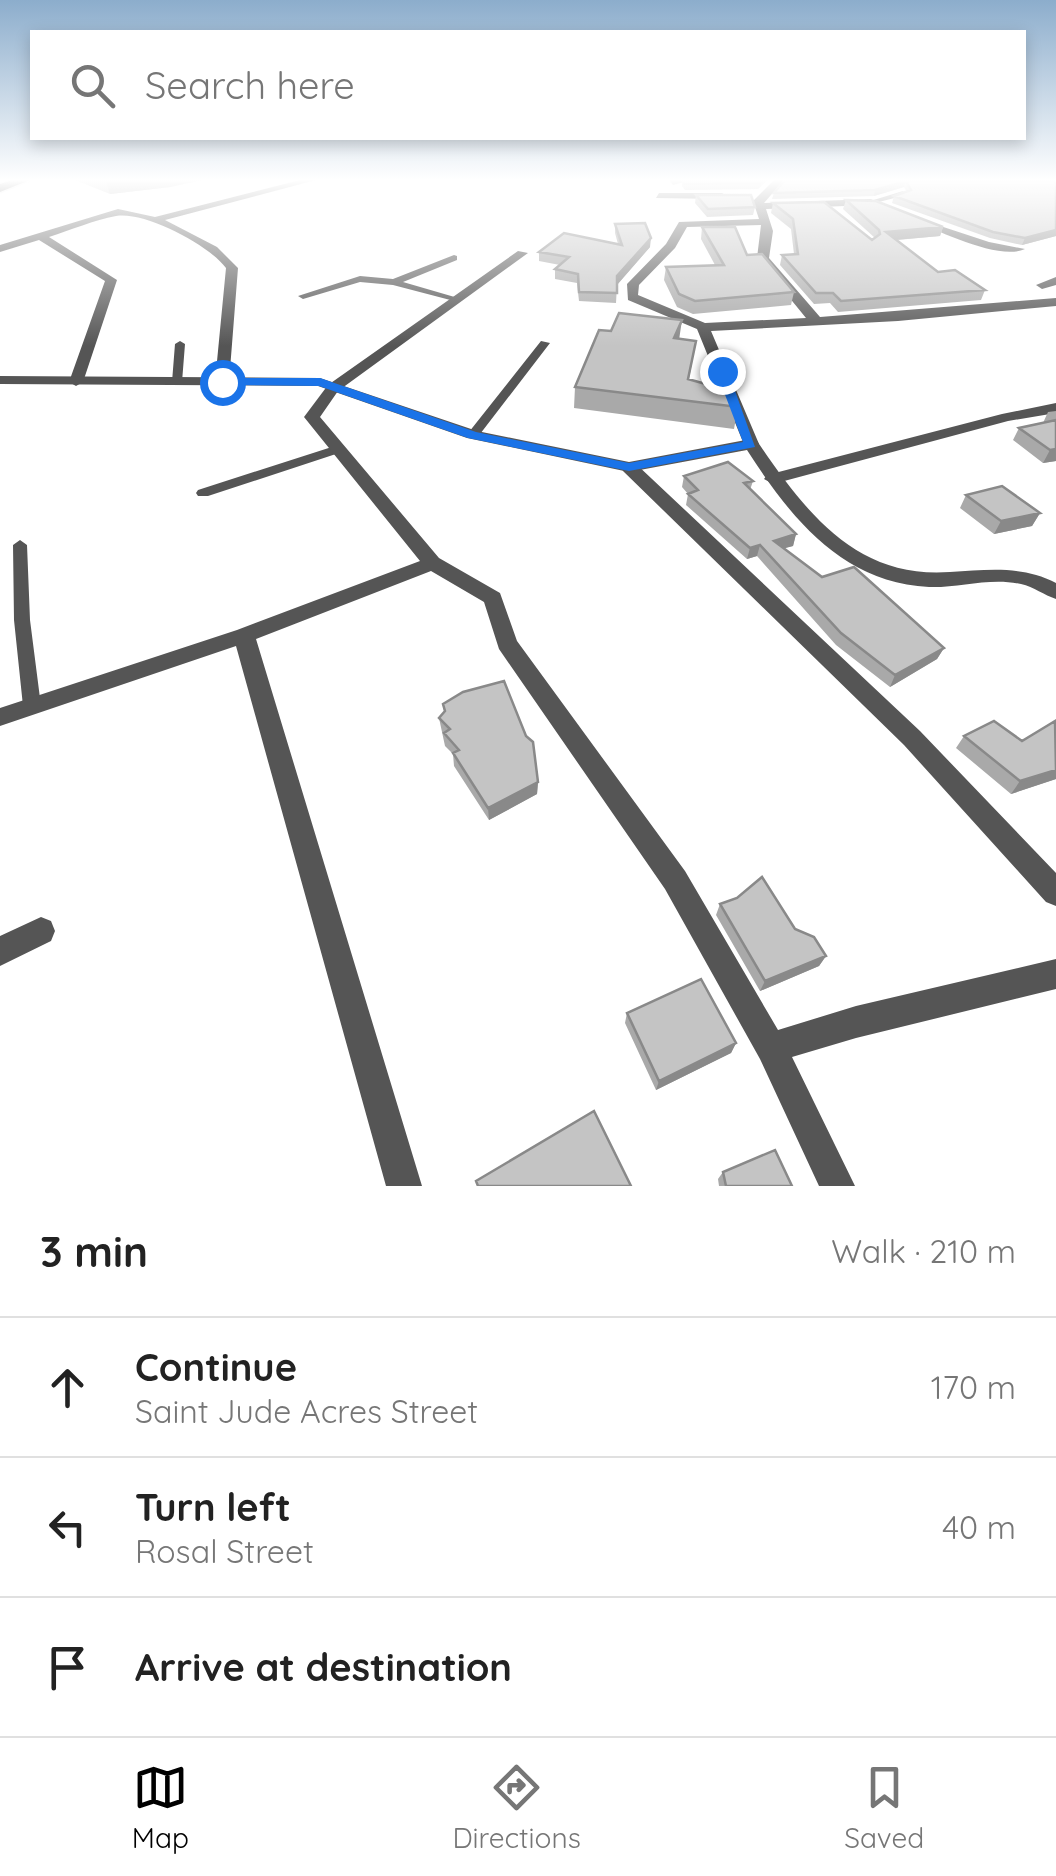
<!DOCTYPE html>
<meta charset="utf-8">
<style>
:root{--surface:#fff;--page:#f2f2f2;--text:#222;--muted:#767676;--line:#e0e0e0;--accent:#000}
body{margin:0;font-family:Quicksand,sans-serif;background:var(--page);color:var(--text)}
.stop{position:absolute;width:30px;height:30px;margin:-22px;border:8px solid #1a73e8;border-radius:50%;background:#fff}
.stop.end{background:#1a73e8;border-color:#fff;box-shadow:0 2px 10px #0008}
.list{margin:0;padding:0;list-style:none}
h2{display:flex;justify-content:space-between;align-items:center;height:130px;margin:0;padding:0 40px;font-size:42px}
h2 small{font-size:32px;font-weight:400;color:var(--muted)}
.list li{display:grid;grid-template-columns:65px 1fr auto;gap:30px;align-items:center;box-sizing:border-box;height:140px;padding:0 40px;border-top:2px solid var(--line)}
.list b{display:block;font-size:38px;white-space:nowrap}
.list p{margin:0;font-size:32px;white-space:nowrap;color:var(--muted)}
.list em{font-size:32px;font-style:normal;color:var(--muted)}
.icon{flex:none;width:55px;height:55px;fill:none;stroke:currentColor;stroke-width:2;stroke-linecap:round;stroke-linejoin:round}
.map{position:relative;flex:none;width:1056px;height:1186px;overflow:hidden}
.search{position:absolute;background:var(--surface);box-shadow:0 5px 15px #0003;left:30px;right:30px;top:30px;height:110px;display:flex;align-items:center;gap:25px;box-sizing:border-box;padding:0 35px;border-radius:0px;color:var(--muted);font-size:38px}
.sheet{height:550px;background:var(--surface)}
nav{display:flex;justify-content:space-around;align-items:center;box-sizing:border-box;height:140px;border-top:2px solid var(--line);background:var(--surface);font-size:28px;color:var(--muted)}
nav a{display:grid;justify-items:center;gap:5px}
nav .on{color:var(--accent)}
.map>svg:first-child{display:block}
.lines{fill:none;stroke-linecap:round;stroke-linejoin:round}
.primary-casing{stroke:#dbdbdb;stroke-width:3}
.service{fill:#555;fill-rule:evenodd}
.minor{fill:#555;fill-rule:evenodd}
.tertiary{fill:#555;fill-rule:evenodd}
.primary{fill:#000;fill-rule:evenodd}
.wall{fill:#a9a9a9}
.shaded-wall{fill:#898989}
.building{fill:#c4c4c4;stroke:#898989;stroke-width:2.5}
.route{fill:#1a73e8}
</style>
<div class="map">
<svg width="1056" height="1186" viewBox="0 0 1056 1186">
<rect width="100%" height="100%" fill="#fff"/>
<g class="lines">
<g class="primary-casing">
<path id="primary" d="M 12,180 L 30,180 L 0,192 L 0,184 Z"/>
</g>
<path class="service" d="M 903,191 L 906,195 L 871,204 L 867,202 Z
M 454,255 L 457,256 L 457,260 L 403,282 L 458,298 L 458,302 L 393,285 L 360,282 L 303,299 L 298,296 L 360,276 L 393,279 Z
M 180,341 L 185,344 L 182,382 L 177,385 L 172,382 L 175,344 Z
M 541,341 L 550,343 L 477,438 L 469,438 L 469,432 Z
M 338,445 L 344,449 L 342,452 L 208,496 L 198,496 L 196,493 L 198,490 Z
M 20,540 L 27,545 L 30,620 L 41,706 L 38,711 L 32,713 L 26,711 L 23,706 L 14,620 L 13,545 Z"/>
<path class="minor" d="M 300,180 L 316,180 L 165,220 L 217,247 L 238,268 L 229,382 L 222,386 L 215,382 L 226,268 C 209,245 145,211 116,216 C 94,220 71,230 49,237 L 117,280 L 83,382 L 76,386 L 69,382 L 105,281 L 39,240 L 0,252 L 0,245 L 118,209 L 155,217 Z
M 669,180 L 691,180 L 673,185 Z
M 774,180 L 784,180 L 764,203 L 871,199 L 876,202 L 871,205 L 766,209 L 773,231 L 769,258 L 820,317 L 1056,298 L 1056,306 L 898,321 L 711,331 L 759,444 L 757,447 L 745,447 L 697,329 L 628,300 L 627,284 L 666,244 L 679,222 L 759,219 L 753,201 ZM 761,225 L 757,258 L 806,318 L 705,323 L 638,295 L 639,285 L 675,248 L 687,227 Z
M 659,193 L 722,193 L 727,196 L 722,199 L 656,198 Z
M 913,217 L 989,242 L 1025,249 C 999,261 940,231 913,221 Z
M 518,251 L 528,253 L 338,391 L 320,417 L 439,558 L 500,593 L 517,641 L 685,871 L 778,1030 L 856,1006 L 1056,959 L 1056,989 L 856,1038 L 792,1057 L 855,1186 L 819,1186 L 760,1059 L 665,889 L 499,649 L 484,602 L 431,571 L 256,639 L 422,1186 L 386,1186 L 236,646 L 0,726 L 0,708 L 237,630 L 420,561 L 304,417 L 328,385 Z
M 1056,277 L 1056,285 L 1042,289 L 1036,285 Z
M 1056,403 L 1056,413 L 1008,421 L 773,484 L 764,479 L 767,475 L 1002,414 Z
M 629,462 L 635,463 L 920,731 L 1056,873 L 1056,906 L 1046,902 L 904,745 L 623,471 L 621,467 Z
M 41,917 L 51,921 L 55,931 L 51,941 L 0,966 L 0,936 Z"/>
<path class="tertiary" d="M 0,376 L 320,378 L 477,431 L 629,462 L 751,439 L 757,441 C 805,511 855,579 950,572 C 987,570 1022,565 1056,583 L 1056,599 C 1044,595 1034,587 1021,584 C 990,577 959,588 929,587 C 842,583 790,517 747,450 L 629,472 L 467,438 L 318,386 L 0,384 Z"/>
<use href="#primary" class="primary"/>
</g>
<path class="wall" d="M 75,180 L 202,180 L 170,187 L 110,194 Z
M 682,180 L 768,180 L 758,189 L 685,190 L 682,186 Z
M 785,180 L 1056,180 L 1056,236 L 1022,245 L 990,238 L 892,203 L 894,196 L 907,192 L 904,187 L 874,196 L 772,199 L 774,193 Z
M 696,195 L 755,207 L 753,215 L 707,217 L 695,203 Z
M 846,200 L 943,227 L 940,236 L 897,240 L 938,272 L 985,290 L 981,300 L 838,312 L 830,303 L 814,304 L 780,265 L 782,255 L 794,254 L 791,229 L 771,213 L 773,203 L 872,240 L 875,238 L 843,209 Z
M 615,224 L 650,247 L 617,285 L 616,303 L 579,301 L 577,283 L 555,279 L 555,269 L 560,265 L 539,261 L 539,252 L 618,244 L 615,233 Z
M 702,227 L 747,255 L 794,292 L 791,305 L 693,314 L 677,307 L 664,280 L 666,267 L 715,265 L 701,239 Z
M 680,339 L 696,341 L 689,379 L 738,407 L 734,429 L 574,408 L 575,387 Z
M 1056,411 L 1056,461 L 1043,463 L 1013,440 L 1019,428 L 1043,423 L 1048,412 Z
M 684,476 L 753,481 L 750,490 L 796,534 L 793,546 L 784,548 L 822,577 L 944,648 L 937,659 L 890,687 L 836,645 L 757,556 L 747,559 L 686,505 L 688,494 L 682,487 Z
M 966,495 L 1040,513 L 1032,526 L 994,534 L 960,508 Z
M 443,704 L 538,782 L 537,794 L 489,820 L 454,766 L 453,754 L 445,746 L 439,718 L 444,712 Z
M 964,736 L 1056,779 L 1011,794 L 956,748 Z
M 720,904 L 795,929 L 826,956 L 819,966 L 760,991 L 716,915 Z
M 627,1013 L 736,1043 L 731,1053 L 656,1090 L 625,1023 Z
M 723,1172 L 792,1186 L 719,1186 L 718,1179 Z"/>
<path class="shaded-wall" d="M 117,180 L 202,180 L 170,187 L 110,194 L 106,182 Z
M 906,181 L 904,187 L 874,196 L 875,190 Z
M 943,227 L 940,236 L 883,241 L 886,232 Z
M 1056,230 L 1056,236 L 1022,245 L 1025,238 Z
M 651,238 L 650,247 L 616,286 L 617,276 Z
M 682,320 L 679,340 L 674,338 Z
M 1056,449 L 1056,461 L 1043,463 L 1050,450 Z
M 1040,513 L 1032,526 L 994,534 L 1001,521 Z
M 796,534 L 793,546 L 771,552 L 774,541 Z
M 760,545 L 757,556 L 747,559 L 750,548 Z
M 944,648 L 937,659 L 890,687 L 895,675 Z
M 1056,770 L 1056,779 L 1011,794 L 1020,781 Z
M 538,782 L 537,794 L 489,820 L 488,808 Z
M 826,956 L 819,966 L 760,991 L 765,981 Z
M 736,1043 L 731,1053 L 656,1090 L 659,1081 Z"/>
<path class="building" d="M 682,180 L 763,180 L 760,183 L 685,184 Z
M 785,180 L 1056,180 L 1056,230 L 1025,238 L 993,232 L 894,196 L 911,190 L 906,181 L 875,190 L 774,193 Z
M 696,195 L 751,195 L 755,207 L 708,209 Z
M 846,200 L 876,201 L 943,227 L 886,232 L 938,272 L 955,270 L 985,290 L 841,301 L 833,293 L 816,293 L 782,255 L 798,254 L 793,219 L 773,203 L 824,202 L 872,240 L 880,234 L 879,230 Z
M 645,223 L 651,238 L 617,276 L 617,293 L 579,292 L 578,274 L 555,269 L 569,257 L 539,252 L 564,233 L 622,245 L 615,224 Z
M 702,227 L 735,227 L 747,255 L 762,254 L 794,292 L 695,301 L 679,294 L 666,267 L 724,265 Z
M 619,313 L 682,320 L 674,338 L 696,341 L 688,379 L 731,391 L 738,407 L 575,387 L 599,330 L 611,331 Z
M 1056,420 L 1056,449 L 1050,450 L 1019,428 Z
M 728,462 L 753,481 L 744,483 L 796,534 L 774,541 L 822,577 L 854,567 L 944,648 L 895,675 L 841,633 L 760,545 L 750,548 L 688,494 L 698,490 L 684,476 Z
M 1002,486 L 1040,513 L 1001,521 L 966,495 Z
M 504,681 L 526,736 L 533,742 L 538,782 L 488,808 L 453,753 L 459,750 L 444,733 L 450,729 L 439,718 L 445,711 L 443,704 L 463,692 Z
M 994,721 L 1022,741 L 1055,721 L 1056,770 L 1020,781 L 964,736 Z
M 762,877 L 795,929 L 814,937 L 826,956 L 765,981 L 720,904 L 737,898 Z
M 701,979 L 736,1043 L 659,1081 L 627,1013 Z
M 594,1111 L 631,1186 L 478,1186 L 476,1181 Z
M 775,1150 L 792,1186 L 726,1186 L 723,1172 Z"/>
<linearGradient id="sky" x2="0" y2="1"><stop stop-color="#8cadcc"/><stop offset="0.52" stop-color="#fff"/><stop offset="1" stop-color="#fff" stop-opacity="0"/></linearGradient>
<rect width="1056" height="346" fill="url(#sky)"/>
<path class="route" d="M 722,368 L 728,371 L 755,447 L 629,471 L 468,438 L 319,386 L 222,385 L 216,382 L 222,378 L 320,378 L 476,432 L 629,463 L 743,442 L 716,371 Z"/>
</svg>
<div class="stop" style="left:222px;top:382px"></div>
<div class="stop end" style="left:722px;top:371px"></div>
<div class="search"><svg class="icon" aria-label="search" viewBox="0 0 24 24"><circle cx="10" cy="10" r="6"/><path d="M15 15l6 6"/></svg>Search here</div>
</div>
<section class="sheet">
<h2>3 min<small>Walk · 210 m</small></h2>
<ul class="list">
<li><svg class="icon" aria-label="ahead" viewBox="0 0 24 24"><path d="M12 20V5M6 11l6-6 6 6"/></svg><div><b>Continue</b><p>Saint Jude Acres Street</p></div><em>170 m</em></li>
<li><svg class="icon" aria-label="left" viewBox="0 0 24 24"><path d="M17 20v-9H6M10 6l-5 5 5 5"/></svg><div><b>Turn left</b><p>Rosal Street</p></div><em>40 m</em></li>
<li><svg class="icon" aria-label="arrive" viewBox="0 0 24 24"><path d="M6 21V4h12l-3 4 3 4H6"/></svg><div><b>Arrive at destination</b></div></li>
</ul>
</section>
<nav>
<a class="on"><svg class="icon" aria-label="map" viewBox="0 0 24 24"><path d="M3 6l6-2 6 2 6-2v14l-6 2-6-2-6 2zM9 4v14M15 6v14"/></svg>Map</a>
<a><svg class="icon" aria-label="directions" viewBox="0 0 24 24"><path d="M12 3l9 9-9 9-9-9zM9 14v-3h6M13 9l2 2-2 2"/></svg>Directions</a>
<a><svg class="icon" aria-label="saved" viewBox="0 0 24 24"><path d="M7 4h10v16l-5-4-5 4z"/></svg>Saved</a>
</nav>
